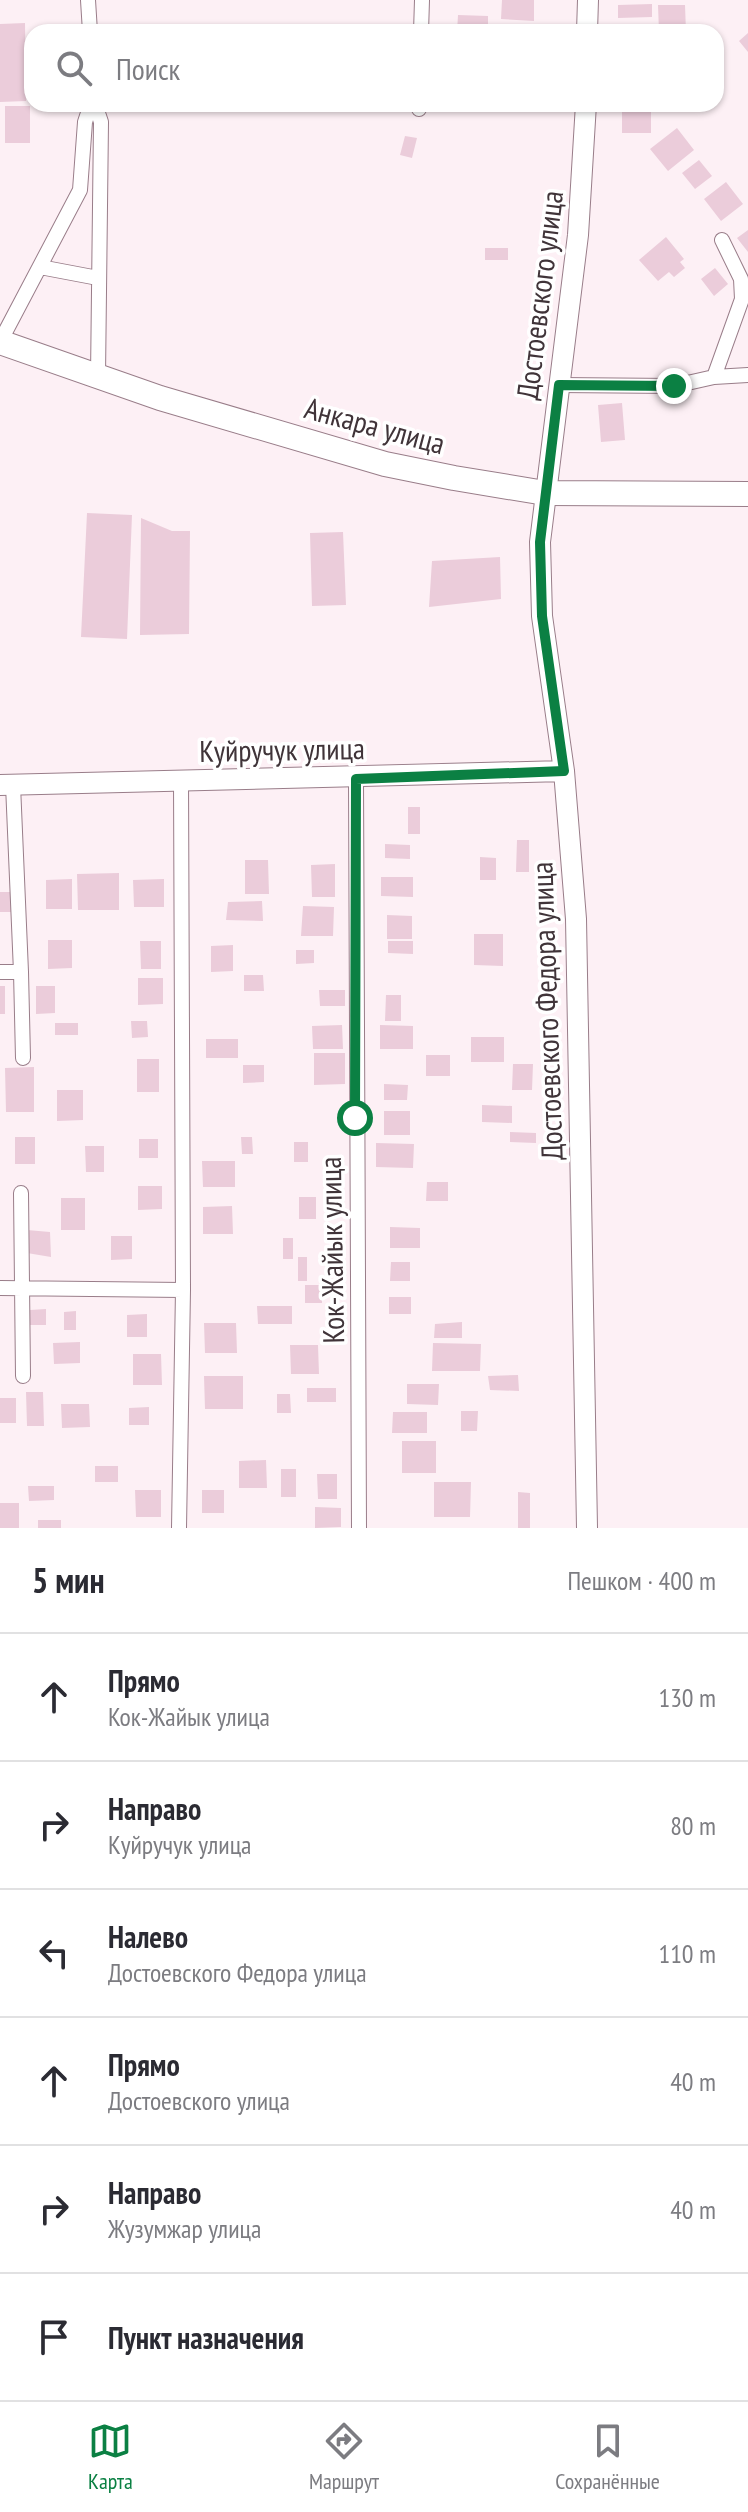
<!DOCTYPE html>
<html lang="ru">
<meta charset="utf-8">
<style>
:root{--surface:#fff;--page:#f2f2f3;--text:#2b2b33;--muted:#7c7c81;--line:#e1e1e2;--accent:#0b8043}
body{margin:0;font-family:"PT Sans Narrow",sans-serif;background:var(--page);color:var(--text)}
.stop{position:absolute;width:24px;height:24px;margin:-18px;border:6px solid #0b8043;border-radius:50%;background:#fff}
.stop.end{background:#0b8043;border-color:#fff;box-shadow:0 2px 8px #0008}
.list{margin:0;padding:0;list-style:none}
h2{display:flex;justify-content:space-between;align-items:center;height:104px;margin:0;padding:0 32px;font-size:34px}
h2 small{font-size:26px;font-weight:400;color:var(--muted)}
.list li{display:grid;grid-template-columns:52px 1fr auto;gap:24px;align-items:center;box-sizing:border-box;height:128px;padding:0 32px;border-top:2px solid var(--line)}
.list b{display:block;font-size:30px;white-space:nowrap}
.list p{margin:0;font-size:26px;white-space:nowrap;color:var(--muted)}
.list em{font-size:26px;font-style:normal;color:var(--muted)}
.icon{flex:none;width:44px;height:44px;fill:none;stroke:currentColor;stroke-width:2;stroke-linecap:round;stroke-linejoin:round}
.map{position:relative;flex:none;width:748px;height:1528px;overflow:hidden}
.search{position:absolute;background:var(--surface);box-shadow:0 2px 6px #0004;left:24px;right:24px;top:24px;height:88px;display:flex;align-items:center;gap:20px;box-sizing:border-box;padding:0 28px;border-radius:24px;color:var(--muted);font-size:30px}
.sheet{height:872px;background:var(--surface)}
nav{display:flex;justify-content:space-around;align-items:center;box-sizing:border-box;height:112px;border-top:2px solid var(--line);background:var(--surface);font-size:22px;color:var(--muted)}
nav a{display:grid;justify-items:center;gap:4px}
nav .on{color:var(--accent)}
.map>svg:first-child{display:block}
.building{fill:#ebccda}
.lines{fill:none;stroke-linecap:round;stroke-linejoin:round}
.street-casing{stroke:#997d89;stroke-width:16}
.secondary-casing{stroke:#997d89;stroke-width:22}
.primary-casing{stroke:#997d89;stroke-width:26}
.street{stroke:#fff;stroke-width:14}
.secondary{stroke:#fff;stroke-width:20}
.primary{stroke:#fff;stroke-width:24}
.route{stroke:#0b8043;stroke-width:10}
.labels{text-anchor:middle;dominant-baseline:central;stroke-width:7;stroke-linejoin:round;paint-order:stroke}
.street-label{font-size:30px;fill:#403439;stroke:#fff}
</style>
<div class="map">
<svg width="748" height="1528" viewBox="0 0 748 1528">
<rect width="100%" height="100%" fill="#fdf0f5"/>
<path class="building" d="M 502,0 L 534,0 L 534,21 L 501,19 Z
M 652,4 L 652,17 L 618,18 L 618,5 Z
M 658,5 L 685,5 L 686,32 L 659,32 Z
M 458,15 L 488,16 L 488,32 L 457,32 Z
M 25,23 L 26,101 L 0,102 L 0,24 Z
M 748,33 L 748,52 L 739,41 Z
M 438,104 L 478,104 L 478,109 L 438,109 Z
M 622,104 L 651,104 L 651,133 L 622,133 Z
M 5,106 L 30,106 L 30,143 L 5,143 Z
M 677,128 L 694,150 L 668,171 L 650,149 Z
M 405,136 L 417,138 L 412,158 L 400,155 Z
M 699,160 L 712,176 L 695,189 L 682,173 Z
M 726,182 L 743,204 L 721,221 L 704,199 Z
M 748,230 L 748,252 L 737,238 Z
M 666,237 L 684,259 L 680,262 L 685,268 L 674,277 L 669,272 L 658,281 L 639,260 Z
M 485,248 L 508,248 L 508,260 L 485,260 Z
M 715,268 L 728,284 L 714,296 L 701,279 Z
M 622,403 L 625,440 L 601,442 L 598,405 Z
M 87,513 L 132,515 L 127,639 L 81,637 Z
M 141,518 L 172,531 L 190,531 L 189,634 L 140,635 Z
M 343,532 L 346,605 L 312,606 L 310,533 Z
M 500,557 L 501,599 L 429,607 L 432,561 Z
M 408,807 L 420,807 L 420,834 L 408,834 Z
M 517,840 L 529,840 L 529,872 L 516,872 Z
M 385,844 L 410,845 L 410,859 L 385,858 Z
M 480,857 L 496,858 L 496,880 L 480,880 Z
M 245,860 L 268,860 L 269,894 L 245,894 Z
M 335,864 L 335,897 L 312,897 L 311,865 Z
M 119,873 L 119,910 L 78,910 L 77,874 Z
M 381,877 L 413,877 L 413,897 L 381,896 Z
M 72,879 L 72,909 L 46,909 L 46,880 Z
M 164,879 L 164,907 L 134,907 L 133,880 Z
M 0,892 L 12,892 L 12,912 L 0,912 Z
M 262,901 L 263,921 L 226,920 L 228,902 Z
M 303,906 L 334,907 L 333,936 L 301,936 Z
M 387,915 L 412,916 L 412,939 L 387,939 Z
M 474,934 L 503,934 L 503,966 L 474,965 Z
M 48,940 L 72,940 L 72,968 L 48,969 Z
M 140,941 L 161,941 L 161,969 L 141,969 Z
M 388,941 L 413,941 L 413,954 L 388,953 Z
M 233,945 L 233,971 L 211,972 L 211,946 Z
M 296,950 L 314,950 L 314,963 L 296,964 Z
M 244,975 L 263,975 L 264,991 L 244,991 Z
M 138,978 L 163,978 L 163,1004 L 138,1005 Z
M 0,986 L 5,986 L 5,1014 L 0,1014 Z
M 36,986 L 55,986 L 55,1013 L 36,1014 Z
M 319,990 L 345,990 L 345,1006 L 320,1006 Z
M 386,995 L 401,995 L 401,1021 L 385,1021 Z
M 131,1021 L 147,1021 L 148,1037 L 132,1038 Z
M 55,1023 L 78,1023 L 78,1035 L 55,1035 Z
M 342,1025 L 343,1049 L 313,1049 L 312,1026 Z
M 380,1025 L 413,1026 L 413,1049 L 380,1049 Z
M 471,1037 L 504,1037 L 504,1062 L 471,1062 Z
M 206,1039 L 238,1039 L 238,1058 L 206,1058 Z
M 314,1053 L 345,1053 L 345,1084 L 314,1085 Z
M 426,1055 L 450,1055 L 450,1076 L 426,1076 Z
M 137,1059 L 159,1059 L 159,1092 L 137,1092 Z
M 513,1064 L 533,1064 L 532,1090 L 512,1090 Z
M 243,1065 L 264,1065 L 264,1082 L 243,1083 Z
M 34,1067 L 34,1112 L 6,1112 L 5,1068 Z
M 384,1084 L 408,1085 L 407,1100 L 384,1100 Z
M 57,1090 L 83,1090 L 83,1120 L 57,1121 Z
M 482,1105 L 512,1106 L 512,1123 L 482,1122 Z
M 384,1111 L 410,1111 L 410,1135 L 384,1135 Z
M 510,1132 L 536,1133 L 536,1143 L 510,1142 Z
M 15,1137 L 35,1137 L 35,1164 L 15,1164 Z
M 241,1137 L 252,1137 L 253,1154 L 242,1154 Z
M 139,1139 L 158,1139 L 158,1158 L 139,1158 Z
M 294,1142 L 308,1142 L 308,1162 L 294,1162 Z
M 376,1143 L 414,1144 L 413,1168 L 376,1167 Z
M 85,1146 L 104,1146 L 104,1172 L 86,1172 Z
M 202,1161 L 235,1161 L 235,1187 L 203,1187 Z
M 427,1182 L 448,1182 L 448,1201 L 426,1201 Z
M 138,1186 L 162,1186 L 162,1209 L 138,1210 Z
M 299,1197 L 316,1197 L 316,1219 L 299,1219 Z
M 61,1198 L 85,1198 L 85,1230 L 61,1230 Z
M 232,1206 L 233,1234 L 203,1234 L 203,1207 Z
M 390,1227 L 420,1228 L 420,1248 L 390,1248 Z
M 27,1230 L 50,1232 L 51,1257 L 27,1253 Z
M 111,1236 L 132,1236 L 132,1259 L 111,1260 Z
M 283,1238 L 293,1238 L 293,1259 L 283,1259 Z
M 298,1257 L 307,1257 L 307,1281 L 298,1281 Z
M 391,1262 L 410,1262 L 410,1281 L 390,1281 Z
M 305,1285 L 322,1285 L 322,1303 L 305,1303 Z
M 389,1297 L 411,1297 L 411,1314 L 389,1314 Z
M 257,1306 L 292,1306 L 292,1324 L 258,1324 Z
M 46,1309 L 46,1325 L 30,1325 L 30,1310 Z
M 76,1311 L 76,1330 L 64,1330 L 64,1312 Z
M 147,1314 L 147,1337 L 127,1337 L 127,1315 Z
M 462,1322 L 462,1338 L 434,1338 L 435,1324 Z
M 204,1323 L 236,1323 L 237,1353 L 205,1353 Z
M 80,1342 L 80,1363 L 54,1364 L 53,1343 Z
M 433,1343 L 481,1344 L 480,1371 L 432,1371 Z
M 290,1345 L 318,1345 L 319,1374 L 291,1374 Z
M 133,1354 L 161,1354 L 162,1385 L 133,1385 Z
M 518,1375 L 519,1391 L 490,1390 L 488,1376 Z
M 204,1376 L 243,1376 L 243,1409 L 205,1409 Z
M 407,1384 L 439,1384 L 438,1405 L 407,1404 Z
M 307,1388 L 336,1388 L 336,1402 L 307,1402 Z
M 26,1392 L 43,1392 L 44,1426 L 27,1426 Z
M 277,1394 L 290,1394 L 291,1413 L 277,1413 Z
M 0,1398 L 16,1398 L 16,1423 L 0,1423 Z
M 61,1404 L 89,1404 L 90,1427 L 62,1428 Z
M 149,1407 L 149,1425 L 129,1425 L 129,1408 Z
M 461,1411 L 478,1411 L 477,1431 L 461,1431 Z
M 393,1412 L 427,1412 L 427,1433 L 392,1433 Z
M 402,1441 L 436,1441 L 436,1473 L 402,1473 Z
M 266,1460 L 267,1488 L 239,1488 L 239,1461 Z
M 95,1466 L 118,1466 L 118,1482 L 95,1482 Z
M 281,1469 L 296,1469 L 296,1497 L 281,1497 Z
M 317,1474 L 337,1474 L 337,1499 L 318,1499 Z
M 434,1482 L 471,1482 L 470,1517 L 434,1517 Z
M 28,1486 L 54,1486 L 54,1500 L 29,1501 Z
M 135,1490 L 161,1490 L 161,1517 L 136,1517 Z
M 202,1490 L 224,1490 L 224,1513 L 202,1513 Z
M 518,1492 L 530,1493 L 530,1528 L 518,1528 Z
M 0,1503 L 19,1503 L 19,1528 L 0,1528 Z
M 315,1507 L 341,1508 L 341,1527 L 315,1528 Z
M 38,1520 L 61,1520 L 61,1528 L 38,1528 Z"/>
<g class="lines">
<g class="street-casing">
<path id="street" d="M 88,0 L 90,32
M 421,32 L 422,0
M 95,104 L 101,122 L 98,376
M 419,109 L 419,104
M 40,267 L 98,278
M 0,342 L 80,190 L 85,122 L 91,104
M 714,377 L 742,299 L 741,279 L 722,240
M 559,385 L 674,386 L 714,377 L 748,375
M 356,779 L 359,1528
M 0,972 L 21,972 L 13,785
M 21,972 L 23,1058
M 21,1193 L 23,1376
M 0,1288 L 183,1290
M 179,1528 L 183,1290 L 181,780"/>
</g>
<g class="secondary-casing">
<path id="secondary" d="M 587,32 L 588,0
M 586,104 L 578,235 L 540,542 L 542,616 L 564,771 L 576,919 L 587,1528
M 0,785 L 564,771"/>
</g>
<g class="primary-casing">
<path id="primary" d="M 0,342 L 160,398 L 385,464 L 454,478 L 545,493 L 748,494"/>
</g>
<use href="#street" class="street"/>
<use href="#secondary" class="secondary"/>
<use href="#primary" class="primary"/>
</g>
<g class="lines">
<path class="route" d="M 355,1118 L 356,779 L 564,771 L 542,616 L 540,542 L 559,385 L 674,386"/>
</g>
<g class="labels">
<g class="street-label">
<text transform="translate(539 295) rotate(-83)">Достоевского улица</text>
<text transform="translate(375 425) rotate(15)">Анкара улица</text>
<text transform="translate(282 749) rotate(-1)">Куйручук улица</text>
<text transform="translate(546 1011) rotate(-92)">Достоевского Федора улица</text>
<text transform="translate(331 1250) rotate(-91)">Кок-Жайык улица</text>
</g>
</g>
</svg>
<div class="stop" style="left:355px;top:1118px"></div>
<div class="stop end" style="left:674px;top:386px"></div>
<div class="search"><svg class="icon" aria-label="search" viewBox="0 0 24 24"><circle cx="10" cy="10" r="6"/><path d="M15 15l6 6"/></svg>Поиск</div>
</div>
<section class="sheet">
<h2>5 мин<small>Пешком · 400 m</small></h2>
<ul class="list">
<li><svg class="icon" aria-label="ahead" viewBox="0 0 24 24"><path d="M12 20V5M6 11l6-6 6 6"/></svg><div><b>Прямо</b><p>Кок-Жайык улица</p></div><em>130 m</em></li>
<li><svg class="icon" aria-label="right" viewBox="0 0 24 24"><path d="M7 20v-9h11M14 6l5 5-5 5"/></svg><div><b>Направо</b><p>Куйручук улица</p></div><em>80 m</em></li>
<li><svg class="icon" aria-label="left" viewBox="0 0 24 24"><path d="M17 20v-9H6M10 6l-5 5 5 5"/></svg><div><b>Налево</b><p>Достоевского Федора улица</p></div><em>110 m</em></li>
<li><svg class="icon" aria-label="ahead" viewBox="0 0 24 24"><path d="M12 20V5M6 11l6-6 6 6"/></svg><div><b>Прямо</b><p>Достоевского улица</p></div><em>40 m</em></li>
<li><svg class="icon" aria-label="right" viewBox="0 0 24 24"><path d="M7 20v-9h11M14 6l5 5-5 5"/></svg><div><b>Направо</b><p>Жузумжар улица</p></div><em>40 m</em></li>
<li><svg class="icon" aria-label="arrive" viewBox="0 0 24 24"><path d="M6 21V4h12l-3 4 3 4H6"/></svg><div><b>Пункт назначения</b></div></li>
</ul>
</section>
<nav>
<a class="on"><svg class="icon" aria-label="map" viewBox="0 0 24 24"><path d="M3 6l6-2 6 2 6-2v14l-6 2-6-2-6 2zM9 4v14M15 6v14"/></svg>Карта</a>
<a><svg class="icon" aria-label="directions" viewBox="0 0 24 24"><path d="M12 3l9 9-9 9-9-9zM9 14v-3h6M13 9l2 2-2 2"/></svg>Маршрут</a>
<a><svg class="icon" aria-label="saved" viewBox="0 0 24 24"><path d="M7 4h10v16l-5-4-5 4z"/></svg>Сохранённые</a>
</nav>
